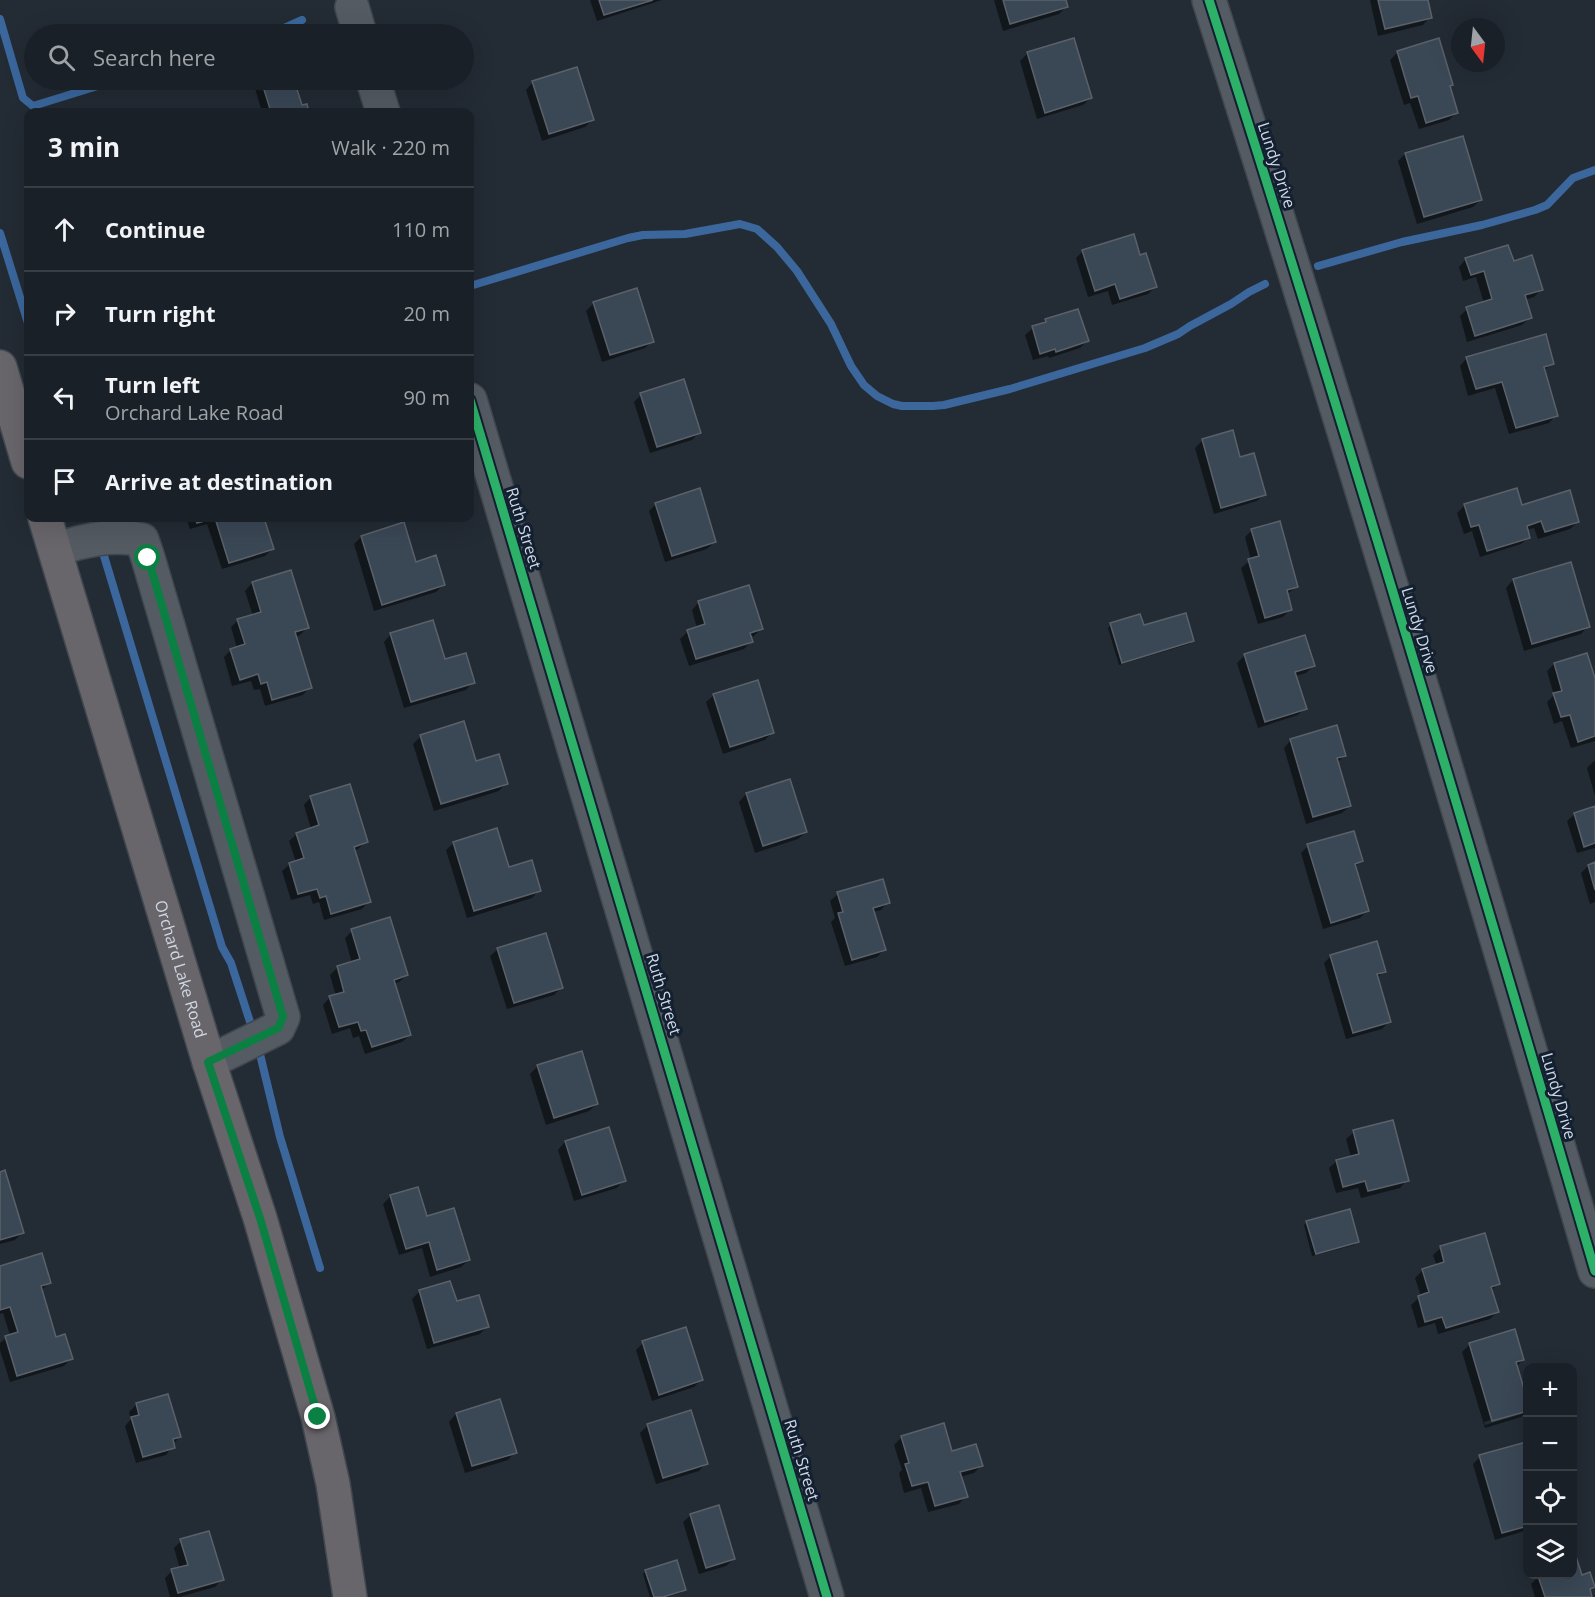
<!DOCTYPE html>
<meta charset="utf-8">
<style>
:root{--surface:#1a2027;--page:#272d33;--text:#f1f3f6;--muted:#9fa3a7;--line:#383e44}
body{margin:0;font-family:"Open Sans",sans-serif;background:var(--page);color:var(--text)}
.controls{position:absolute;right:18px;bottom:18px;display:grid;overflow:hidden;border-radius:12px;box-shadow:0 6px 24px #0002}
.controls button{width:54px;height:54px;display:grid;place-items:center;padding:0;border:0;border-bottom:2px solid var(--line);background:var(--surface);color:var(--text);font:30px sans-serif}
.compass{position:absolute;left:1451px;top:18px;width:54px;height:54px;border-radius:50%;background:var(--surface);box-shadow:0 6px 24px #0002;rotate:165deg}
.stop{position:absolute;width:18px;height:18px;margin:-14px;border:4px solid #0b8043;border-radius:50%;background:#fff}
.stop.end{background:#0b8043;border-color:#fff;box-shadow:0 2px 6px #0008}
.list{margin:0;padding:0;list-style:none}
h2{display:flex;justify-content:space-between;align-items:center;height:78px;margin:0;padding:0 24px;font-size:26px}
h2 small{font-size:20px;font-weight:400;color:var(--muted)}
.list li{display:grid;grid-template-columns:39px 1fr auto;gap:18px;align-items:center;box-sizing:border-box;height:84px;padding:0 24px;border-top:2px solid var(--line)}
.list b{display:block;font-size:22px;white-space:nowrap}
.list p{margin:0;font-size:20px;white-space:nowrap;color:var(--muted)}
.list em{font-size:20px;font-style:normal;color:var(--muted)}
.icon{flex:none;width:33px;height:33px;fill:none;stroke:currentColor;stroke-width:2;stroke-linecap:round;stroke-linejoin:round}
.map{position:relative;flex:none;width:1595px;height:1597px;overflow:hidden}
.search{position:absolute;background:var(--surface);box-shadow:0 6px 24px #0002;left:24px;top:24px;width:450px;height:66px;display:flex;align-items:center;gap:15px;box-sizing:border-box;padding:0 21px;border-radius:33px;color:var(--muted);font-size:22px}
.panel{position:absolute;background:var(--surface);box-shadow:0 6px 24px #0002;left:24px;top:108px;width:450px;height:414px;border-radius:12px}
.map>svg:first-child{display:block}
.shadow{fill:#0007;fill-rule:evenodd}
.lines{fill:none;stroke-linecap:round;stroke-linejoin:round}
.stream{stroke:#3b679d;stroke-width:8}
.building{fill:#3a4755;stroke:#5b616a;stroke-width:1.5}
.minor-casing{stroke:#40474f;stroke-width:36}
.major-casing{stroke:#40474f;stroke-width:36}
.minor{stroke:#555b63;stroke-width:33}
.major{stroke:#69666b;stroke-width:33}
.cycleway-casing{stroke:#132031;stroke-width:13}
.cycleway{stroke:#2db169;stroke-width:9}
.route{stroke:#0b8043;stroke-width:8}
.labels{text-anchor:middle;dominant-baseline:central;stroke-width:6;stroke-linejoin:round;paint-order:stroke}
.street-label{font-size:16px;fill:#d0d9e5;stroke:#132031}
</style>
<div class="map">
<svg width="1595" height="1597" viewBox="0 0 1595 1597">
<rect width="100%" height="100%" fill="#232b34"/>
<path class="shadow" d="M 590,0 L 662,0 L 597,21 Z
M 994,0 L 1064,0 L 1066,7 L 1059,14 L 1003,31 Z
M 1370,0 L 1426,0 L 1430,17 L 1423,25 L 1378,36 Z
M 1438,40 L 1452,84 L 1448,88 L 1456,113 L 1449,120 L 1419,129 L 1410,103 L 1404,105 L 1390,60 L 1397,53 Z
M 1028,53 L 1091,98 L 1083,105 L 1037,119 L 1020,61 Z
M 260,80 L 293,80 L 301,107 L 306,106 L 307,112 L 262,112 L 254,85 Z
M 533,82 L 592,120 L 585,127 L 542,141 L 526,90 Z
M 1405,154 L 1481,200 L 1473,207 L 1417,224 L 1398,161 Z
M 1083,251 L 1139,257 L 1155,287 L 1148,294 L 1112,305 L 1108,291 L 1088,297 L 1076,258 Z
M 1466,259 L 1541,290 L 1534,297 L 1524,300 L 1530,318 L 1522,325 L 1467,342 L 1460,316 L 1467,309 L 1484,303 L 1476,277 L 1463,281 L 1459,267 Z
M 594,303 L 652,341 L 645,348 L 602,362 L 586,311 Z
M 1077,310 L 1087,341 L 1080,348 L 1049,358 L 1048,356 L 1033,360 L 1025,335 L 1033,328 L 1040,325 L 1045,320 Z
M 1467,358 L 1553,363 L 1543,371 L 1556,415 L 1549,423 L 1509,434 L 1495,388 L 1468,396 L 1460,366 Z
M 641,395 L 700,432 L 692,440 L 650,453 L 634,402 Z
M 1203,440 L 1239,459 L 1264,494 L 1257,501 L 1214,514 L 1195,448 Z
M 656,504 L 715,542 L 707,549 L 665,562 L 649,511 Z
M 1465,505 L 1521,507 L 1578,522 L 1570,529 L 1538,539 L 1534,528 L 1527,530 L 1529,537 L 1521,544 L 1480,557 L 1472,531 L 1464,534 L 1457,513 Z
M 186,518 L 263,518 L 273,548 L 265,556 L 222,569 L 207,524 L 190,529 Z
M 1252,530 L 1296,587 L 1286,595 L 1291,609 L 1283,617 L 1258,624 L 1241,568 L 1251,560 L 1245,537 Z
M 361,537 L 415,564 L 443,585 L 436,592 L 374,611 L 354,544 Z
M 1570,564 L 1588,626 L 1581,634 L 1524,651 L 1506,588 L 1513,580 Z
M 290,572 L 307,628 L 300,635 L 295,637 L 310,687 L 303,695 L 265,706 L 260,689 L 254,690 L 251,681 L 232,686 L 224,657 L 231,650 L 237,648 L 231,627 L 238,620 L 253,616 L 245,591 L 252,583 Z
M 699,602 L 761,629 L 754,636 L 750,637 L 751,642 L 744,649 L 689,666 L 680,639 L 688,631 L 697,628 L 692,610 Z
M 1111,624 L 1143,627 L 1193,641 L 1189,644 L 1119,665 L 1108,628 Z
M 391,634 L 444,661 L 473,682 L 466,690 L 404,708 L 384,642 Z
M 1245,655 L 1313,666 L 1306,673 L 1295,676 L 1305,708 L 1298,715 L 1258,728 L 1237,663 Z
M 1554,664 L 1595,683 L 1595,741 L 1571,748 L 1562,721 L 1554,724 L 1547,702 L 1554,695 L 1547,671 Z
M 714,695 L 772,733 L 765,740 L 723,754 L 706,702 Z
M 421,736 L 475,763 L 506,783 L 499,791 L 434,811 L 413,744 Z
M 1291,740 L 1344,756 L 1337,763 L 1350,806 L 1342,813 L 1306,824 L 1284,748 Z
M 1594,761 L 1595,761 L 1595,796 L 1587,768 Z
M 746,794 L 806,832 L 798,839 L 755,853 L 739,802 Z
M 311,797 L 366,842 L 358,849 L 353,851 L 369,901 L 362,909 L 324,920 L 319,902 L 313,904 L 310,895 L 291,900 L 282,871 L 290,864 L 296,862 L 289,841 L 297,834 L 311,829 L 304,805 Z
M 1595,808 L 1595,848 L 1577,853 L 1567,821 L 1575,814 Z
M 454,843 L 508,869 L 539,890 L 532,898 L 467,918 L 446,850 Z
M 1308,846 L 1361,861 L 1354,868 L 1367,911 L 1360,918 L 1323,929 L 1301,853 Z
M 1595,864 L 1595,902 L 1590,904 L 1581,873 L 1588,866 Z
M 838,894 L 888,902 L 881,910 L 873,912 L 884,950 L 877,957 L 845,966 L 831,922 L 835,918 L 830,901 Z
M 352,931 L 407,975 L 399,982 L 394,984 L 410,1035 L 402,1042 L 365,1054 L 359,1036 L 353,1038 L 350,1028 L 332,1034 L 323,1005 L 330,997 L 336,996 L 330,975 L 337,968 L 352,963 L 345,938 Z
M 498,949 L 561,988 L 554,995 L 507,1009 L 490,956 Z
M 1331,956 L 1384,971 L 1377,978 L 1390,1021 L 1382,1029 L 1346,1039 L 1324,963 Z
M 538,1066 L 597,1104 L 589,1111 L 546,1125 L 530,1074 Z
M 608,1129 L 624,1180 L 617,1188 L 574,1201 L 558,1150 L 565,1142 Z
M 1354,1132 L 1407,1180 L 1400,1188 L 1361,1198 L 1358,1188 L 1336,1193 L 1329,1168 L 1337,1161 L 1351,1157 L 1346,1139 Z
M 0,1173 L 22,1233 L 15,1240 L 0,1244 Z
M 417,1189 L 426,1218 L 469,1260 L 461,1267 L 430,1277 L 422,1248 L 399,1255 L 383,1204 L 390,1197 Z
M 1307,1222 L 1357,1241 L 1354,1245 L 1312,1256 L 1304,1225 Z
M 1441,1248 L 1498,1284 L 1491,1291 L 1497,1312 L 1490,1319 L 1438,1334 L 1435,1323 L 1418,1328 L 1411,1305 L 1421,1296 L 1415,1278 L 1423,1270 L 1437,1266 L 1433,1255 Z
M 0,1268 L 49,1282 L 42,1290 L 55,1339 L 71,1359 L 64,1366 L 10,1382 L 0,1350 L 0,1343 L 10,1335 L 3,1313 L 0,1314 Z
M 449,1283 L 456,1303 L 487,1327 L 480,1334 L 427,1349 L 412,1299 L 419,1292 Z
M 1514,1331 L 1523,1360 L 1516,1367 L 1528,1410 L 1521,1417 L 1485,1428 L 1462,1352 L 1469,1345 ZM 1522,1411 L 1522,1414 L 1485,1425 L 1484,1422 Z
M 643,1343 L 701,1380 L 694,1387 L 652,1401 L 636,1350 Z
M 499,1401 L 515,1452 L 508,1460 L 465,1473 L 449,1422 L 456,1414 Z
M 136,1405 L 179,1437 L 166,1455 L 136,1463 L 125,1426 L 131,1419 L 129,1412 Z
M 647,1426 L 706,1463 L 699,1471 L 656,1484 L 640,1433 Z
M 902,1437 L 951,1453 L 981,1466 L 974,1473 L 960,1477 L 966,1496 L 959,1504 L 928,1512 L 921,1488 L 904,1493 L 899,1473 L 902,1470 L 894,1445 Z
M 1480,1457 L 1528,1484 L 1528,1530 L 1495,1540 L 1473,1464 Z
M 691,1515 L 734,1559 L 726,1566 L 699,1574 L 683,1522 Z
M 181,1541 L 222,1579 L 215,1587 L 179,1597 L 170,1597 L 165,1578 L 172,1571 L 180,1569 L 174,1548 Z
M 646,1571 L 684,1590 L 681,1593 L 667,1597 L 650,1597 L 643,1574 Z
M 1541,1574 L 1572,1574 L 1581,1577 L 1593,1587 L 1589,1591 L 1591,1597 L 1535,1597 L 1531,1584 Z"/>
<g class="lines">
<path class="stream" d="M 0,19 L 23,98 L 33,106 L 36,112
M 271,34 L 302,20
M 33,106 L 117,80
M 0,233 L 28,323
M 1318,266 L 1402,242 L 1482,225 L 1535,210 L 1547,205 L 1573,178 L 1595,170
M 470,286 L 628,238 L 643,235 L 685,234 L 740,224 L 757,229 L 777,247 L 797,271 L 831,324 L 851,366 L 864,385 L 877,396 L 893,404 L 902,406 L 933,406 L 944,405 L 1010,389 L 1145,348 L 1178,334 L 1190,326 L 1231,304 L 1249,292 L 1265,284
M 93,518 L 98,533
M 101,546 L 222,947 L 231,963 L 254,1034
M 258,1046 L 280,1137 L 320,1268"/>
</g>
<path class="building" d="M 599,0 L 653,0 L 604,15 Z
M 1003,0 L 1066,0 L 1068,7 L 1010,24 Z
M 1378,0 L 1428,0 L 1432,18 L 1385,29 Z
M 1074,38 L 1092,98 L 1045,113 L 1027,52 Z
M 1439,38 L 1453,85 L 1450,86 L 1458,113 L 1426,123 L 1418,96 L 1411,98 L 1397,51 Z
M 577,67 L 594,120 L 549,134 L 532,81 Z
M 261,80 L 294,80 L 302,105 L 307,104 L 309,112 L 271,112 Z
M 1463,136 L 1482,200 L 1424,217 L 1405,153 Z
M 1134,234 L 1140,255 L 1146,253 L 1157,287 L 1120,299 L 1115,284 L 1095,291 L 1082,250 Z
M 1508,245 L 1514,261 L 1532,255 L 1543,290 L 1525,295 L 1532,318 L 1475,336 L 1466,307 L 1492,299 L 1484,271 L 1471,275 L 1465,258 Z
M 637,288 L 654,342 L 610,355 L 593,302 Z
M 1078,309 L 1089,341 L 1056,352 L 1055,349 L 1040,354 L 1032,326 L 1046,322 L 1045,319 Z
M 1546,334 L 1554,364 L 1544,367 L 1558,416 L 1516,428 L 1502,382 L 1476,389 L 1466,357 Z
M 684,379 L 701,433 L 657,447 L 640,393 Z
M 1233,430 L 1240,457 L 1254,453 L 1266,495 L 1221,508 L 1202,439 Z
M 700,488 L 716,542 L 672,556 L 655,503 Z
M 1517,488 L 1522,505 L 1570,490 L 1579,522 L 1545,532 L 1541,521 L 1527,526 L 1530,538 L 1487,551 L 1479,525 L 1471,527 L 1464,504 Z
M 195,518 L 264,518 L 274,549 L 229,563 L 215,518 L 197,523 Z
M 1280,521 L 1298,587 L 1287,590 L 1292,610 L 1265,618 L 1248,559 L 1259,556 L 1251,529 Z
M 404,522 L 416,562 L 436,555 L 445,585 L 382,605 L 361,536 Z
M 1571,562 L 1590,627 L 1532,644 L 1513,579 Z
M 291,570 L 309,628 L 295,632 L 312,688 L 272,700 L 267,682 L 261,684 L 258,674 L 240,680 L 230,649 L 245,644 L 237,619 L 261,612 L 252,582 Z
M 749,585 L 763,629 L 750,633 L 753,642 L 696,659 L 687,630 L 705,624 L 698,601 Z
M 1186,613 L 1194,641 L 1122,663 L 1110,623 L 1140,614 L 1144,625 Z
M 433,620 L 445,659 L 466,653 L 475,683 L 411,702 L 390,633 Z
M 1305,635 L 1315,666 L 1295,672 L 1307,709 L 1265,722 L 1244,654 Z
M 1587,653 L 1595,678 L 1595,736 L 1578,742 L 1570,715 L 1561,717 L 1553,693 L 1562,691 L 1554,663 Z
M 758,680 L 774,733 L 730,747 L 713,694 Z
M 464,721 L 476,761 L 499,754 L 508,784 L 441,804 L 420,735 Z
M 1337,725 L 1346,756 L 1337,758 L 1351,806 L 1313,817 L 1290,739 Z
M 790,779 L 807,832 L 763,846 L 746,793 Z
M 350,784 L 368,842 L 354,847 L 371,902 L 331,914 L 326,896 L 320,898 L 317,889 L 298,894 L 289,863 L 304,858 L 296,833 L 319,825 L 310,796 Z
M 1595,806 L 1595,843 L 1584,847 L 1574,813 Z
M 497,828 L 509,867 L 532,860 L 541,891 L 474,911 L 453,842 Z
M 1354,831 L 1363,861 L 1355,864 L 1369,911 L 1331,923 L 1307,844 Z
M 1595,862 L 1595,890 L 1588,865 Z
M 883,879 L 890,903 L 873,908 L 886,950 L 852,960 L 838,913 L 843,912 L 837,892 Z
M 390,917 L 408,975 L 394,980 L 411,1035 L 372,1047 L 366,1030 L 361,1031 L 358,1022 L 339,1027 L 329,996 L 344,992 L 337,966 L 360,959 L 351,929 Z
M 546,933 L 563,988 L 514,1003 L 497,948 Z
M 1377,941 L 1386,972 L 1377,974 L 1391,1022 L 1353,1033 L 1330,955 Z
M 582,1051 L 598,1104 L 554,1118 L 537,1065 Z
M 1393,1120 L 1409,1181 L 1368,1191 L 1365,1181 L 1343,1187 L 1336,1160 L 1359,1154 L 1353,1130 Z
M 609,1127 L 626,1181 L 582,1195 L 565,1141 Z
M 5,1170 L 24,1233 L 0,1240 L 0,1172 Z
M 418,1187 L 427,1216 L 454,1208 L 470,1260 L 437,1270 L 429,1242 L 406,1249 L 390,1195 Z
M 1350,1209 L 1359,1242 L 1316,1254 L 1306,1221 Z
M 1485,1233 L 1500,1284 L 1491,1287 L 1499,1312 L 1446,1328 L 1442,1317 L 1425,1322 L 1418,1296 L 1429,1292 L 1422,1269 L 1444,1262 L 1440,1246 Z
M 42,1253 L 51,1283 L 41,1286 L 56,1337 L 65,1334 L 73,1359 L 17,1376 L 5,1336 L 18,1332 L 10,1307 L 0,1310 L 0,1266 Z
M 450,1281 L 457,1301 L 479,1295 L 489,1327 L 434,1343 L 419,1290 Z
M 686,1327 L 703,1380 L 659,1395 L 642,1341 Z
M 1515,1329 L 1524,1360 L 1516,1362 L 1528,1402 L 1528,1411 L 1492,1421 L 1469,1343 Z
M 168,1394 L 181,1437 L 173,1439 L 175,1448 L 143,1457 L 131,1417 L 139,1415 L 136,1403 Z
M 500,1399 L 517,1453 L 472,1466 L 456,1413 Z
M 691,1410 L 708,1464 L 663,1478 L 647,1424 Z
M 944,1423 L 952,1451 L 976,1444 L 983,1466 L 960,1472 L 968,1497 L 935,1506 L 928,1482 L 912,1486 L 905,1464 L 909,1463 L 901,1436 Z
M 1526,1442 L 1528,1447 L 1528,1526 L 1502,1533 L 1479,1455 Z
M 719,1505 L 735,1559 L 706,1568 L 690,1514 Z
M 209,1531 L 224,1580 L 178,1593 L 171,1569 L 188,1565 L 180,1539 Z
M 1572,1544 L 1582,1575 L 1590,1572 L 1595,1587 L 1590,1589 L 1592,1597 L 1545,1597 L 1538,1576 L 1572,1574 Z
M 677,1560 L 686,1590 L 663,1597 L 654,1597 L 645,1570 Z"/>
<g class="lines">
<g class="minor-casing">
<path id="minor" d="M 1209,0 C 1344,422 1470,846 1595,1271
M 352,7 L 360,34
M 373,80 L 383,112
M 470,400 L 827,1597
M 55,549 C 85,541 111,533 142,540 L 148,558 L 283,1017 L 278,1028 L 209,1062"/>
</g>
<g class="major-casing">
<g id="major">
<path d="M 0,367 L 28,462"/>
<path id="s1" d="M 45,518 L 209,1062 L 260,1218 L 318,1417 L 333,1484 L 350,1597"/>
</g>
</g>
<use href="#minor" class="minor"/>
<use href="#major" class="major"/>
<g class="cycleway-casing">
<path id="cycleway" d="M 1209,0 C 1344,422 1470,846 1595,1271
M 470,400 L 827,1597"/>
</g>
<use href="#cycleway" class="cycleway"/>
</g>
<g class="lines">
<path class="route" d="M 148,558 L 283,1017 L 278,1028 L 208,1062 L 260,1218 L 318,1417"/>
</g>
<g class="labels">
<g class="street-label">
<text transform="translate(1277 165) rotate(72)">Lundy Drive</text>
<text transform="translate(524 528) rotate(73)">Ruth Street</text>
<text transform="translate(1420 630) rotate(73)">Lundy Drive</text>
<text stroke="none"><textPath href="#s1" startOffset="471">Orchard Lake Road</textPath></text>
<text transform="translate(664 994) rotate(73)">Ruth Street</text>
<text transform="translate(1559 1096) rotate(74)">Lundy Drive</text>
<text transform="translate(802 1460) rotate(73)">Ruth Street</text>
</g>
</g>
</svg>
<div class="controls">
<button>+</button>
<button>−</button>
<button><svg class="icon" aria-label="locate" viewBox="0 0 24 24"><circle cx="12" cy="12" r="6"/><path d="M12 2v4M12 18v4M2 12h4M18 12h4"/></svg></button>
<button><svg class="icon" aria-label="layers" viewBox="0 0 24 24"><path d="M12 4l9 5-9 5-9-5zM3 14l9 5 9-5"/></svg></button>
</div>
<svg class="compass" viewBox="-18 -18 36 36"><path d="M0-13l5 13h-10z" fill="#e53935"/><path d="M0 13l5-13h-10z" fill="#9fa3a7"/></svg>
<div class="stop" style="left:148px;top:558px"></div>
<div class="stop end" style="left:318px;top:1417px"></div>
<div class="search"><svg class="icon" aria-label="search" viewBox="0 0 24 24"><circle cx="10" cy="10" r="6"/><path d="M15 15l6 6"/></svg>Search here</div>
<section class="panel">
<h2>3 min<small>Walk · 220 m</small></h2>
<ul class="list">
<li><svg class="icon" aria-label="ahead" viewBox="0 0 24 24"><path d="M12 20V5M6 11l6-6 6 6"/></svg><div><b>Continue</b></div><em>110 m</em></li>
<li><svg class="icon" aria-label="right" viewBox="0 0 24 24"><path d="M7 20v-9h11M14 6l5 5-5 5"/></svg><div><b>Turn right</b></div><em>20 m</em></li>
<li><svg class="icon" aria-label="left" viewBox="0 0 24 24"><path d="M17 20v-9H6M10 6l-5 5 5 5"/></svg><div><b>Turn left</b><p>Orchard Lake Road</p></div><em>90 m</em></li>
<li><svg class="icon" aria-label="arrive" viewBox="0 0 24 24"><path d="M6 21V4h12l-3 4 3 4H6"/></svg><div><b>Arrive at destination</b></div></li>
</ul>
</section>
</div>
